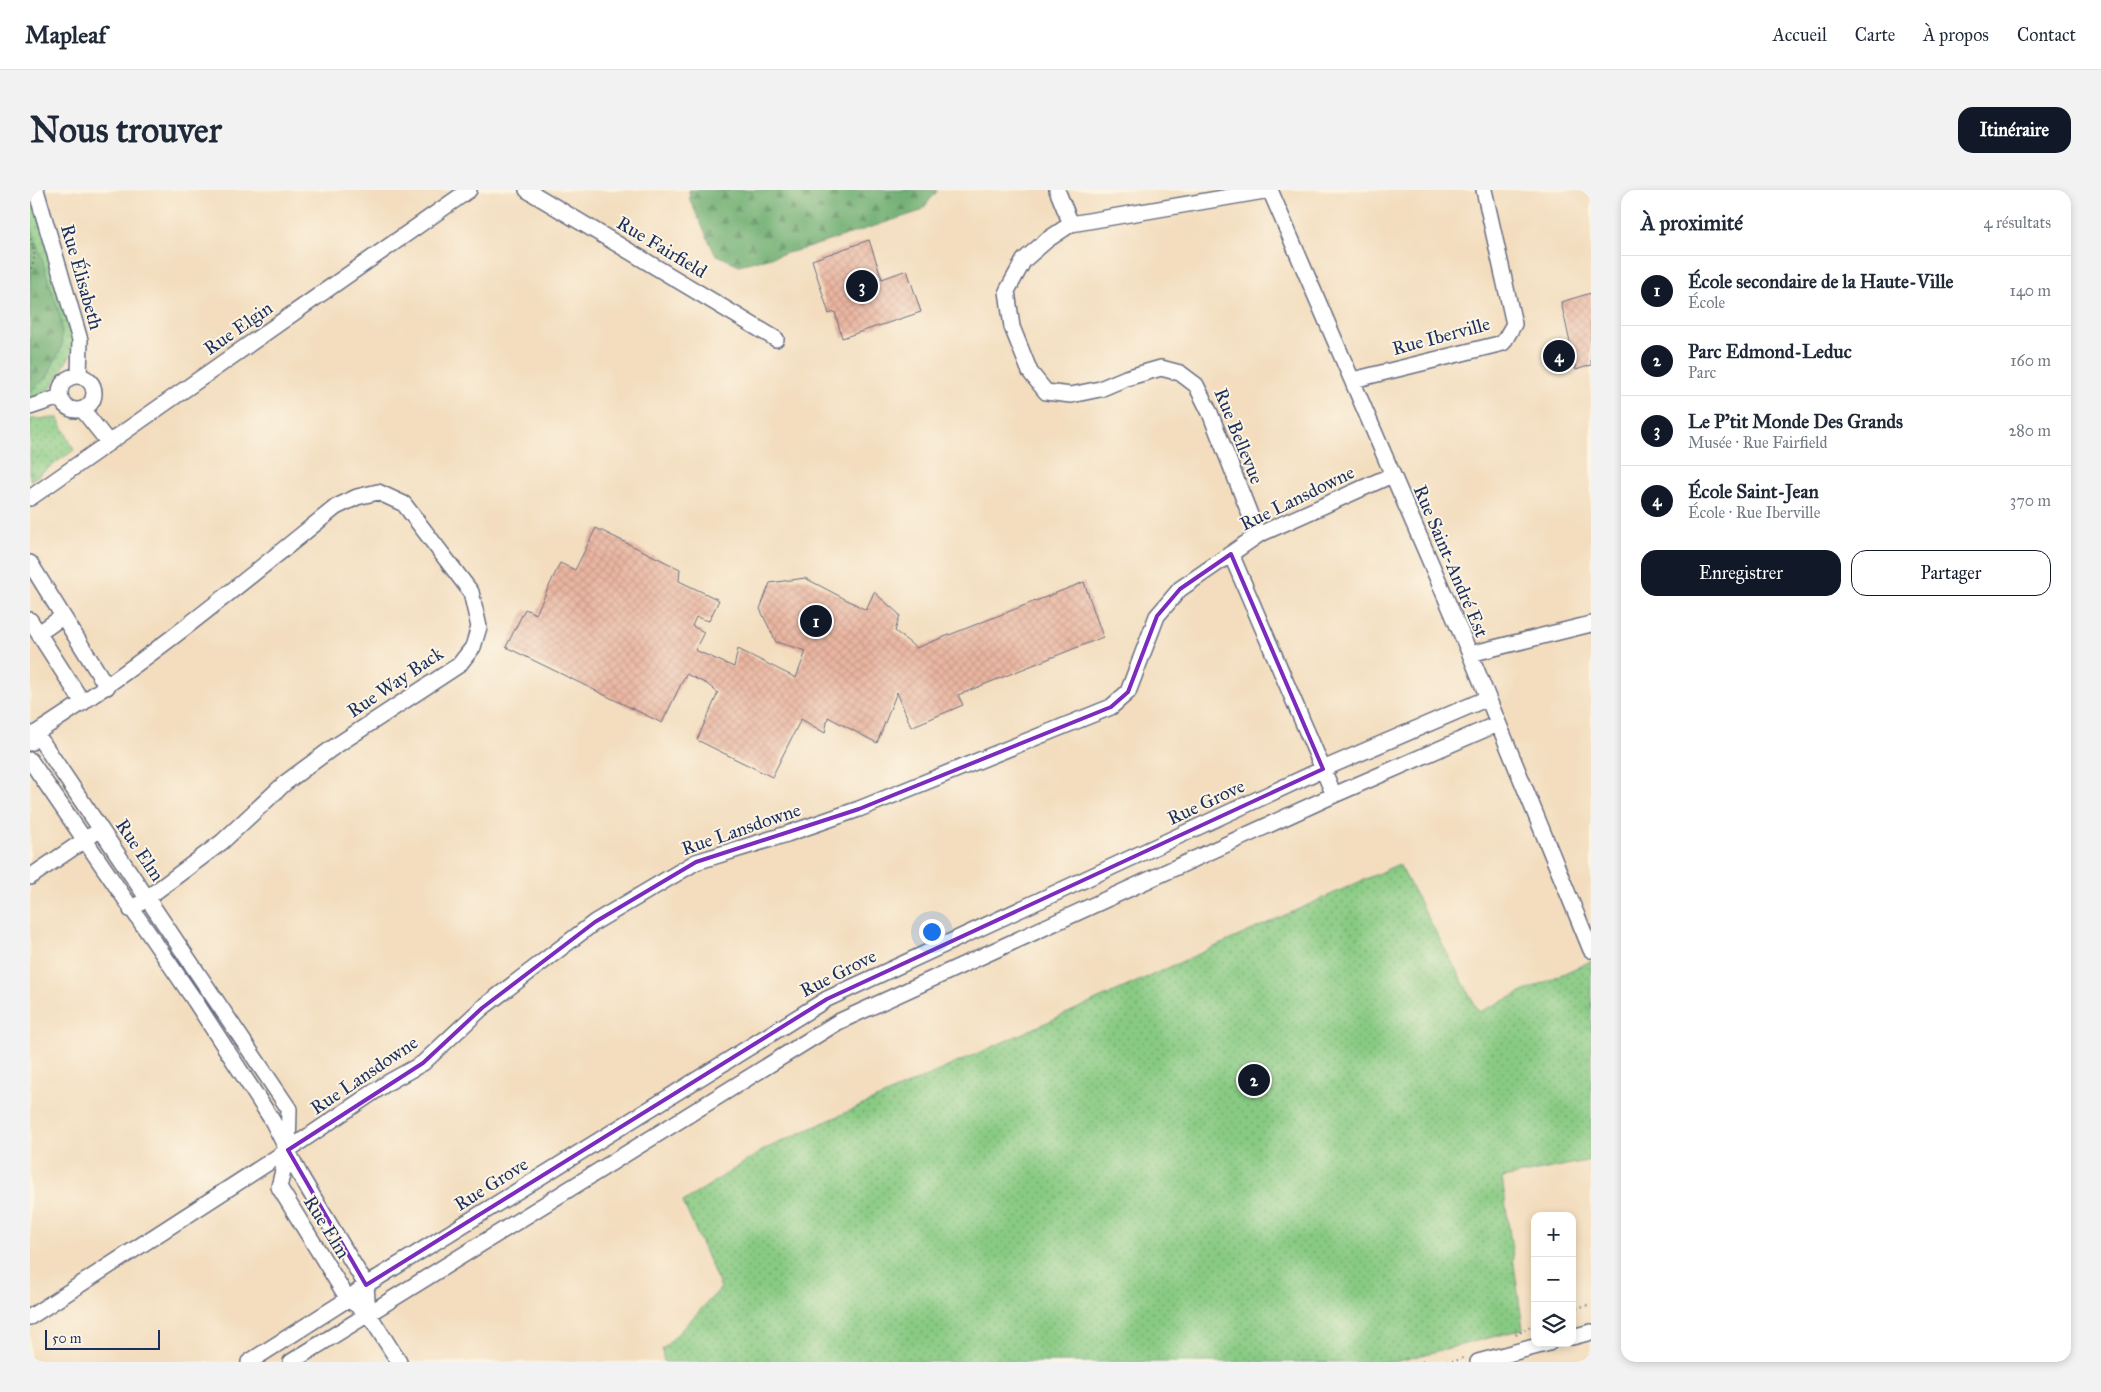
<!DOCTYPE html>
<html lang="fr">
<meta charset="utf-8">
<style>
:root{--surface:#fff;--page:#f2f2f3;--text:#1f2937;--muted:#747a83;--line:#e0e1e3;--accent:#111827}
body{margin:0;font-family:"IM FELL Great Primer",serif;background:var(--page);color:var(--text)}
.controls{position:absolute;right:15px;bottom:15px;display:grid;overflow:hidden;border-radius:10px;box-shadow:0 2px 8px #0003}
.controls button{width:45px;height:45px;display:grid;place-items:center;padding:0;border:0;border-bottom:1px solid var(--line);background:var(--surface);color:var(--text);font:25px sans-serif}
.scale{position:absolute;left:15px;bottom:12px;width:115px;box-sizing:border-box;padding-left:5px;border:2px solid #1b2f5e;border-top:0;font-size:14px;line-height:18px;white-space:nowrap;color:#1b2f5e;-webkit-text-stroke:4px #fcf5e5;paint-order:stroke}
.you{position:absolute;left:901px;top:741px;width:18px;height:18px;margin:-12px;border:4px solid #fff;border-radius:50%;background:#1a73e8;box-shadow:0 0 0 8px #1a73e833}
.badge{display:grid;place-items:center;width:32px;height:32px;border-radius:50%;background:var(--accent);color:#fff;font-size:16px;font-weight:700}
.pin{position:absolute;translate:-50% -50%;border:2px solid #fff;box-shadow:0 1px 5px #0006}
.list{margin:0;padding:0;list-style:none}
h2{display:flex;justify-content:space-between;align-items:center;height:65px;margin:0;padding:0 20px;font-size:21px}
h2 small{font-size:16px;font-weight:400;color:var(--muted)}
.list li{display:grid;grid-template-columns:32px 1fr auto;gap:15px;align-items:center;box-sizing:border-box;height:70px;padding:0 20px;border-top:1px solid var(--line)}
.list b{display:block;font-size:19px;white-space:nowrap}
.list p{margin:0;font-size:16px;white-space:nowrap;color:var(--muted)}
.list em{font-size:16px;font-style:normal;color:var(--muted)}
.actions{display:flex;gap:10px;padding:15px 20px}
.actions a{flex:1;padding:11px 0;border:1px solid var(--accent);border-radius:15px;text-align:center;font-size:18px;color:var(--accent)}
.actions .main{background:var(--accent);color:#fff}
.icon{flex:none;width:28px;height:28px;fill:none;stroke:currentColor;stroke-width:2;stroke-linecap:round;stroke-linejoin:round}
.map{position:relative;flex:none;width:1561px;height:1172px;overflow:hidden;border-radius:15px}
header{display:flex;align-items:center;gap:30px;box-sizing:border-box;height:70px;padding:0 25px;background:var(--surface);border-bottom:1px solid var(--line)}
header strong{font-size:24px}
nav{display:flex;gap:28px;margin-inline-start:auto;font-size:18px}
.intro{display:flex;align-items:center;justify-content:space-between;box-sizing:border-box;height:120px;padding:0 30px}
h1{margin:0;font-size:35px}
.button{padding:12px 22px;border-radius:15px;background:var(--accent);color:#fff;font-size:18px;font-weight:700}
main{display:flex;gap:30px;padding:0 30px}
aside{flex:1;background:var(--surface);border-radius:15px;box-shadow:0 2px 8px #0003}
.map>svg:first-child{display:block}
.grass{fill:url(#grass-dots);stroke:#527c70}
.forest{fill:url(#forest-firs);stroke:#446e68}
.building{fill:url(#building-cross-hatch)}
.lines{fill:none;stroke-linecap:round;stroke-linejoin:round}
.minor-casing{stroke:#676c80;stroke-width:18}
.path{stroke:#676c80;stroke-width:2.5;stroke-dasharray:1 4;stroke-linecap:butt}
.minor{stroke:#fff;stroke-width:15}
.marked{fill:none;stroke:#7b2cbf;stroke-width:4;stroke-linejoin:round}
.labels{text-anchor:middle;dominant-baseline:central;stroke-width:4;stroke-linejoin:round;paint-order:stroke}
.street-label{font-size:19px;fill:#1b2f5e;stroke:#fcf5e5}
</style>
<header>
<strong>Mapleaf</strong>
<nav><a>Accueil</a><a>Carte</a><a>À propos</a><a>Contact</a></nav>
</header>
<div class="intro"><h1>Nous trouver</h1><a class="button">Itinéraire</a></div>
<main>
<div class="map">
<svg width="1561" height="1172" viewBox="0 0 1561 1172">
<defs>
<pattern id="grass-dots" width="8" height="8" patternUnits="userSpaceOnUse" patternTransform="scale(1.25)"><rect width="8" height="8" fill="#88ca83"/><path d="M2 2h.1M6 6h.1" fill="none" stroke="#6ea46e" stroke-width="1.8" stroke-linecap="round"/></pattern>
<pattern id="forest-firs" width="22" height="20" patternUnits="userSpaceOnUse" patternTransform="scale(1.25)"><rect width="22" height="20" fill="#6eae71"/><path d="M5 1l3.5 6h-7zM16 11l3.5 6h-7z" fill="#5a8e60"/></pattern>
<pattern id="building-cross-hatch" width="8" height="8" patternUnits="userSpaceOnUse" patternTransform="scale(1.25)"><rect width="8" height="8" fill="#eab5a0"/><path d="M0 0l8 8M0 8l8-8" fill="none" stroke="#c89c8c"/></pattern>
</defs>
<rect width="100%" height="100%" fill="#fcf5e5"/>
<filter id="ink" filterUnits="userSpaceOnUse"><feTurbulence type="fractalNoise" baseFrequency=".02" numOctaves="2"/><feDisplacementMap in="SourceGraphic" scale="10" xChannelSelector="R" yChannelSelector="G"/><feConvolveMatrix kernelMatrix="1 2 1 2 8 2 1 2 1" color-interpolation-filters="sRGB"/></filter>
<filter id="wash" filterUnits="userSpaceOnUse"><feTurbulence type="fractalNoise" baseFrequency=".0096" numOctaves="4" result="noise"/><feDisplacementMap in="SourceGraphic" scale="20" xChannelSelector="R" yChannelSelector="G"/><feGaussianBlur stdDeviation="1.12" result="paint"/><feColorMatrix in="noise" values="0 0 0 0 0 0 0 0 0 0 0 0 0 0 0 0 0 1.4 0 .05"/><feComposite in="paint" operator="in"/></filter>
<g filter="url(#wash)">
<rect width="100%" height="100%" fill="#f3ddbe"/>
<path class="grass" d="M 0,0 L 50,150 L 16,205 L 0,210 Z
M 28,228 L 44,260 L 0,291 L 0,229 Z
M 1369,674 L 1449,822 L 1561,771 L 1561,970 L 1472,988 L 1493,1139 L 1365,1172 L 634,1172 L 632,1160 L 691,1098 L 653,1012 L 735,959 Z"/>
<path class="forest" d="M 659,0 L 908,0 L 891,21 L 777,58 L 709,75 L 685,64 L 660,10 Z
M 0,32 L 31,129 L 32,156 L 17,187 L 0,201 Z"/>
<g id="blocks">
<path class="building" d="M 839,50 L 852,89 L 877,80 L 891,122 L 812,148 L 805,122 L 799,124 L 782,70 Z
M 1561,103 L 1561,175 L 1546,180 L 1531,112 Z
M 566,338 L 650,379 L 649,391 L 689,410 L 679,431 L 666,427 L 662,436 L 674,442 L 665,460 L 704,477 L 708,459 L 766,488 L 776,461 L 746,452 L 730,419 L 740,393 L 775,388 L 836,420 L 844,402 L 870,425 L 865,441 L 886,458 L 1054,392 L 1073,447 L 928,505 L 933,515 L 881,537 L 867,502 L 847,553 L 798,527 L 795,543 L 771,529 L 742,587 L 667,550 L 688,503 L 677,494 L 656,484 L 632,533 L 476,457 L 495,419 L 506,424 L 530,373 L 545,380 Z"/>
</g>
</g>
<g filter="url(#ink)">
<use href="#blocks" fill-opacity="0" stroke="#676c80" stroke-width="1"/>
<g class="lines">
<g class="minor-casing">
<path id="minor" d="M 6,0 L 50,150 L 49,186
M 497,0 L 746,149
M 1027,0 L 1041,34 L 1240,0
M 1240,0 L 1440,464 L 1561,760
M 1041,34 L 1017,50 L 994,70 L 977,101 L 982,137 L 1000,182 L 1016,202 L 1041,205 L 1070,199 L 1096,188 L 1131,178 L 1150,183 L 1166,195 L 1180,223 L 1228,345
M30 203a17 17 0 1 1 34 0a17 17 0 1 1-34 0Z
M 1323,190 L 1473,153 L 1484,134 L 1454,0
M 0,217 L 30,207
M 52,219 L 79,253
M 0,308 L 439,0
M 1201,364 L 1304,605
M 0,373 L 77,497
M 0,430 L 53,513
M 9,443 L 32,427
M 1440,464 L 1561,434
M 6,543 L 259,919 L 258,960 L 249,997 L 318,1109 L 338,1123 L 369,1172
M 0,553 L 6,543 C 112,476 208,396 306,317 L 327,307 L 348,302 L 374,314 L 441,402 L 449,437 L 443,457 L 429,475 L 301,559 L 255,593 L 192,652 L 101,720
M 0,570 L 165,811 L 242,930 L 270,985 L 336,1095 L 338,1123
M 0,687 L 62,645
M 0,1127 L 258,960 L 357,893 L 393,873 L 452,818 L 565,732 L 666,672 L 757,644 L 829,619 L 1081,517 L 1098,502 L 1127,426 L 1150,399 L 1228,345 L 1362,285
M 1542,1147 L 1561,1142
M 219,1172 L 318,1109 L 336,1095 L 797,809 L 1293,579 L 1458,508
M 261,1172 L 808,832 L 1304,605 L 1467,534
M 1448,1172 L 1519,1153"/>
</g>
<path class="path" d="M 0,49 C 5,60 6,69 0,81
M 1542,1119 L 1561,1114
M 1486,1145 L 1505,1133
M 1387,1172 L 1425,1171 L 1433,1168"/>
<use href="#minor" class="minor"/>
</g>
</g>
<path class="marked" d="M 1201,364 L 1293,579 L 797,809 L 336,1095 L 258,960 L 393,873 L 452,818 L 565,732 L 666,672 L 829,619 L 1081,517 L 1098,502 L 1127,426 L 1150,399 Z"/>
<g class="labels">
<g class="street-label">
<text transform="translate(632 57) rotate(31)">Rue Fairfield</text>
<text transform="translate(52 87) rotate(74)">Rue Élisabeth</text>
<text transform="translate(208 138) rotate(-35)">Rue Elgin</text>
<text transform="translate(1411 146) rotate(-15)">Rue Iberville</text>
<text transform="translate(1209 246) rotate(68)">Rue Bellevue</text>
<text transform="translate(1267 308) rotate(-26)">Rue Lansdowne</text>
<text transform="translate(1421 371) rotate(67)">Rue Saint-André Est</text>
<text transform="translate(365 492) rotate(-34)">Rue Way Back</text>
<text transform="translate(1176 612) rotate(-25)">Rue Grove</text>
<text transform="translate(711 639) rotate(-19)">Rue Lansdowne</text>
<text transform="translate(110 660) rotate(56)">Rue Elm</text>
<text transform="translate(808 783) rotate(-27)">Rue Grove</text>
<text transform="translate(334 885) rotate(-34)">Rue Lansdowne</text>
<text transform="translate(461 994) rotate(-32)">Rue Grove</text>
<text transform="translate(297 1037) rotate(58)">Rue Elm</text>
</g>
</g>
</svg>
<div class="controls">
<button>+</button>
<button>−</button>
<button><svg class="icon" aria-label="layers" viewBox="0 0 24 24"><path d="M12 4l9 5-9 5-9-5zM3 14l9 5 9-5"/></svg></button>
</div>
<div class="scale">50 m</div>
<div class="you"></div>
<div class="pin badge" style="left:786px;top:431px">1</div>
<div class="pin badge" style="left:1224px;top:890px">2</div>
<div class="pin badge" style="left:832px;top:96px">3</div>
<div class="pin badge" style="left:1529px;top:166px">4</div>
</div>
<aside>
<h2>À proximité<small>4 résultats</small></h2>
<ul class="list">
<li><span class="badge">1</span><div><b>École secondaire de la Haute-Ville</b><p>École</p></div><em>140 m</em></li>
<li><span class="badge">2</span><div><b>Parc Edmond-Leduc</b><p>Parc</p></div><em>160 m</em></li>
<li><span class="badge">3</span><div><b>Le P’tit Monde Des Grands</b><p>Musée · Rue Fairfield</p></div><em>280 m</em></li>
<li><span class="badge">4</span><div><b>École Saint-Jean</b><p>École · Rue Iberville</p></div><em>370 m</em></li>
</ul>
<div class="actions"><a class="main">Enregistrer</a><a>Partager</a></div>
</aside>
</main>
